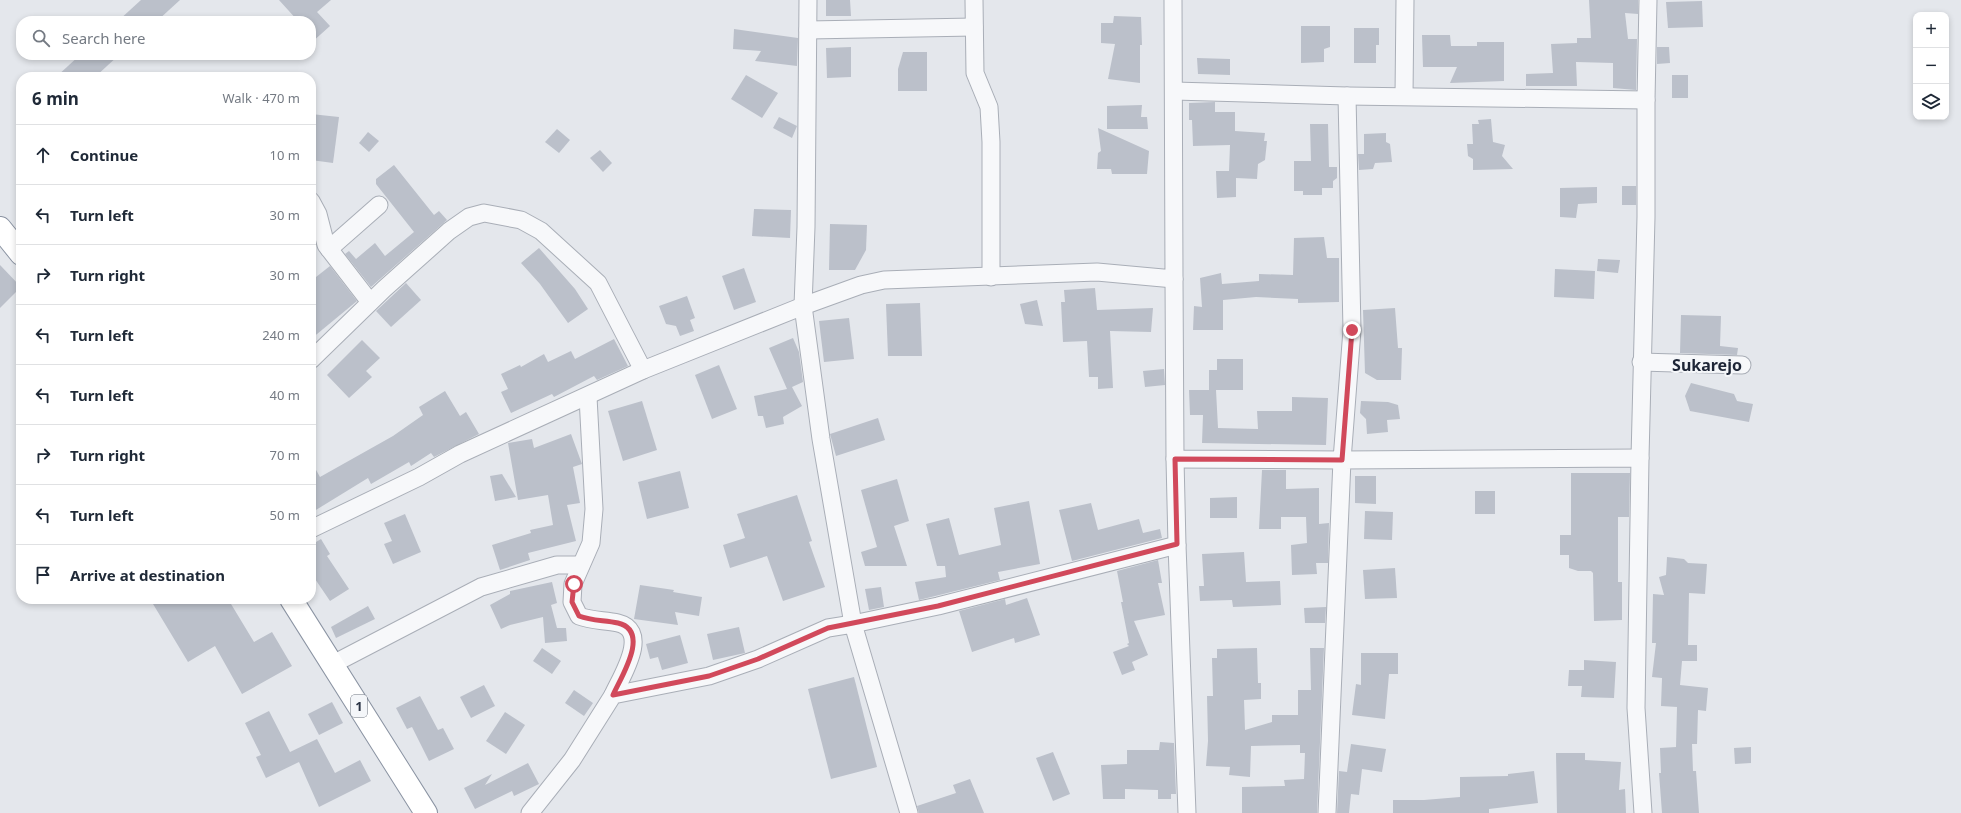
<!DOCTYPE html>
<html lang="en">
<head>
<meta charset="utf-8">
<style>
	:root { --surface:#fff; --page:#f6f6f7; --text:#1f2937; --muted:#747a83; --line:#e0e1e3 }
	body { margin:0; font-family:"Noto Sans",sans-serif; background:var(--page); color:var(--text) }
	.controls { position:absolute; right:12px; top:12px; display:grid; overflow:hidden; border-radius:8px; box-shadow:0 2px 6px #0003 }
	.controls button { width:36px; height:36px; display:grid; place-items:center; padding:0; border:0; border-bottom:1px solid var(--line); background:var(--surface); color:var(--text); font:20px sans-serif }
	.stop { position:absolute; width:12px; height:12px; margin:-9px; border:3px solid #d1495b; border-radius:50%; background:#fff }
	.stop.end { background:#d1495b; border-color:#fff; box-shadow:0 1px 4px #0008 }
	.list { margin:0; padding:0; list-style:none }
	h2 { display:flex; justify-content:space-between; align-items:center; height:52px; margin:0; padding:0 16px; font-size:17px }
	h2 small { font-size:13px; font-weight:400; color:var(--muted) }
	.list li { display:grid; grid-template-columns:26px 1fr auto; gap:12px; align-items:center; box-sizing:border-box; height:60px; padding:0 16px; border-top:1px solid var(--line) }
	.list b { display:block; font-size:15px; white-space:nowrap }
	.list em { font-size:13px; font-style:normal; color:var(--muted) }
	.icon { flex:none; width:22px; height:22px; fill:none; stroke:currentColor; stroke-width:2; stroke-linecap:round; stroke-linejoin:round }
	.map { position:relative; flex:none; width:1961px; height:813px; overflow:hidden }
	.search { position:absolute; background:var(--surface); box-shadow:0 2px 6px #0003; left:16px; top:16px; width:300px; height:44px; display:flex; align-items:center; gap:10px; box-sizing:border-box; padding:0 14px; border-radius:16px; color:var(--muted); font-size:15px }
	.panel { position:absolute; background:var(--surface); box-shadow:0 2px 6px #0003; left:16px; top:72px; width:300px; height:532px; border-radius:16px }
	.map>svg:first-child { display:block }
	.building { fill:#bbc0ca }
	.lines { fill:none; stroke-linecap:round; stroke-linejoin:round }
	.street-casing { stroke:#a9aeb7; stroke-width:19 }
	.highway-casing { stroke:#8b94a3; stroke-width:24 }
	.street { stroke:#f7f8fa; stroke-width:17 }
	.highway { stroke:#fff; stroke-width:22 }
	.route { stroke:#d1495b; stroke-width:5 }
	.labels { text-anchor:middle; stroke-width:4; stroke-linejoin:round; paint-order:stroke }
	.shield { fill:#f4f6f9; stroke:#676e7b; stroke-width:1 }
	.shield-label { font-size:13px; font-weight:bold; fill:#2b3445 }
	.quarter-label { font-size:16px; font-weight:bold; fill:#1d2536; stroke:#f4f6f9 }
</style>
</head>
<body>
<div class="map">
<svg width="1961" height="813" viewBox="0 0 1961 813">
	<rect width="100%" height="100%" fill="#e4e7ec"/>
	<g class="building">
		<polygon points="141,0 180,0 157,21 118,21"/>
		<polygon points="279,0 331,0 317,12 330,26 311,43 311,21 298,21"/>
		<polygon points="826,0 850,0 851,16 826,16"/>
		<polygon points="1589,0 1638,0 1638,14 1625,13 1628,39 1637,39 1636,90 1613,88 1613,63 1576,62 1577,86 1526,86 1526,74 1553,73 1551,44 1577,43 1577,38 1591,38"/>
		<polygon points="1702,1 1703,27 1668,28 1666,2"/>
		<polygon points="1114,16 1141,17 1142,45 1140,45 1140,83 1108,79 1115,44 1101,43 1101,23 1113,23"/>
		<polygon points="1301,26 1330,26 1330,47 1324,49 1324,62 1301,63"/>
		<polygon points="1354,28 1379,28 1379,45 1376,45 1376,63 1354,63"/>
		<polygon points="734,29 798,38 797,66 755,61 761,51 733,49"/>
		<polygon points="1422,35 1450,35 1451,46 1477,46 1477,42 1504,42 1504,81 1450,83 1457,67 1423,67"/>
		<polygon points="851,47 851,77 827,78 826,48"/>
		<polygon points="1657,47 1669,47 1670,63 1657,64"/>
		<polygon points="903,52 927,52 927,91 898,91 898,69"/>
		<polygon points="80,55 119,55 95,77 56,77"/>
		<polygon points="1197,58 1230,59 1230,75 1198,74"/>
		<polygon points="746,75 778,93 762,118 731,99"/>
		<rect x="1672" y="75" width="16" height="23"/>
		<polygon points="1215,102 1215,112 1235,112 1235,131 1265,133 1264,141 1267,141 1265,160 1258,164 1257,179 1236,178 1236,197 1217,198 1216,171 1229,171 1230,145 1193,146 1192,120 1189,120 1189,103"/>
		<polygon points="1142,105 1141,117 1147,117 1148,129 1107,129 1107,106"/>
		<polygon points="311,114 339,117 333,163 311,160"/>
		<polygon points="779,117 797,126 792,138 773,128"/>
		<polygon points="1491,119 1493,142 1505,145 1502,156 1513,169 1473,170 1473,159 1468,156 1467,144 1473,144 1472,124 1479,124 1478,120"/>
		<polygon points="1310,124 1328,124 1329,167 1337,167 1337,178 1333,181 1333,188 1322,188 1322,195 1303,195 1303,191 1294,191 1294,161 1311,161"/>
		<polygon points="1098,128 1149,151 1147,174 1112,174 1111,169 1097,169 1098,153 1101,151"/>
		<polygon points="557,129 570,140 559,153 545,142"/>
		<polygon points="368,132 379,141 369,152 359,143"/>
		<polygon points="1386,133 1386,142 1390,144 1392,162 1375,163 1373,169 1359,170 1358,154 1364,154 1364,134"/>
		<polygon points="600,150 612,163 603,172 590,158"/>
		<polygon points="394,165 434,215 439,211 447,220 371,287 345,254 349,251 356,259 375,243 385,256 414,232 376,184 376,179"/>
		<rect x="1622" y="186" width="14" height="19"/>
		<polygon points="1597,187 1597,203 1578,204 1576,218 1560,217 1560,188"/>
		<polygon points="754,209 791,210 790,238 752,236"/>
		<polygon points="830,224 867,225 866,250 855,270 829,270"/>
		<polygon points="1324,237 1327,258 1339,258 1339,302 1298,303 1298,299 1256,297 1223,300 1223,330 1193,330 1194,306 1202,307 1200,278 1221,273 1222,284 1259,281 1259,274 1293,275 1294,238"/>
		<polygon points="539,248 575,289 588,309 568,323 540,284 521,263"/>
		<polygon points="1598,259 1620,260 1618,273 1597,271"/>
		<polygon points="0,265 21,287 0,308"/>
		<polygon points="330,266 357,301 311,339 311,281"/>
		<polygon points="744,268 756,302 734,310 722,276"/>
		<polygon points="1555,269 1595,271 1594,299 1554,297"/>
		<polygon points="406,283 421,300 391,327 376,311"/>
		<polygon points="1095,288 1097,310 1153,308 1151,332 1110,331 1113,388 1098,389 1098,377 1089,377 1087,341 1063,342 1061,302 1065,302 1064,290"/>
		<polygon points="687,296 695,318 690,320 694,331 680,336 676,326 666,324 659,306"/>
		<polygon points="1037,300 1043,326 1025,324 1020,304"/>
		<polygon points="920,303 922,356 888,356 886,304"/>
		<polygon points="1395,308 1398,348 1402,348 1401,380 1377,380 1365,373 1363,310"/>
		<polygon points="1681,315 1721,316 1720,346 1738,348 1737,355 1680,353"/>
		<polygon points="849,318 854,359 824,362 819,321"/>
		<polygon points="793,338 799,352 803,382 792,387 802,406 783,417 784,424 766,428 763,416 758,416 754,396 787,389 769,348"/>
		<polygon points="614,339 628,366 597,380 594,376 554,397 552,394 511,413 501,392 508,389 501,374 520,365 521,367 544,354 548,362 571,351 575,359"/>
		<polygon points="362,340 380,358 366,371 372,377 349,398 327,375"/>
		<polygon points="1217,359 1243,359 1243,390 1216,390 1218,428 1258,429 1257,411 1292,411 1292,397 1328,398 1326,445 1202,443 1203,415 1190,415 1189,390 1209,390 1209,370 1217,370"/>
		<polygon points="719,365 737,409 712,419 695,375"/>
		<polygon points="1164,369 1165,385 1145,387 1143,371"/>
		<polygon points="1691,383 1734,394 1737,401 1753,404 1749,422 1690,411 1685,396"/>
		<polygon points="445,391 460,416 466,412 479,434 434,457 431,453 411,466 409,462 371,484 368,478 311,513 311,461 320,477 393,436 423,415 419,407"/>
		<polygon points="642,401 657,450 623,461 608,411"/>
		<polygon points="1361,401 1388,402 1398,405 1400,419 1387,420 1388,432 1367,434 1366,419 1360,413"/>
		<polygon points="878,418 885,440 836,456 830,434"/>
		<polygon points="571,434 582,464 573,467 580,503 567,505 576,541 528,553 530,560 500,570 492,545 531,533 530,530 553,525 548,495 518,500 508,443 532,439 534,448"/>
		<polygon points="1262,470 1286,470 1286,489 1319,488 1319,524 1329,523 1328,563 1316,563 1317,574 1292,575 1291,545 1307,543 1306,517 1281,517 1281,529 1259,529"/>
		<polygon points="680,471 689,508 647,519 638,482"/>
		<polygon points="1571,473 1630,473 1629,517 1618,517 1618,582 1622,582 1622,620 1594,621 1593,573 1591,571 1578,571 1569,568 1569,555 1560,555 1560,535 1571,535"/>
		<polygon points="502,474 516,497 495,501 490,476"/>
		<polygon points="1355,476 1376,476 1376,504 1355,503"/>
		<polygon points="897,479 909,521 894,526 907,566 865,566 861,552 877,547 861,490"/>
		<rect x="1475" y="491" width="20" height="23"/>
		<polygon points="797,495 812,541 809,542 825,587 783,601 767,556 730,568 723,545 745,538 737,514"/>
		<polygon points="1237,497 1237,518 1210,518 1210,498"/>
		<polygon points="1029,501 1040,564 998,572 1000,580 919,600 915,582 946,577 945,566 937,566 926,524 949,518 959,555 1001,545 994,508"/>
		<polygon points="1091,503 1098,530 1139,519 1143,533 1160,529 1162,538 1072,561 1059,510"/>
		<polygon points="1365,511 1393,512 1392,540 1364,539"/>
		<polygon points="405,514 421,552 393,564 384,544 392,541 384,523"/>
		<polygon points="321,539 330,554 327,556 349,589 330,601 311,573 311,545"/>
		<polygon points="1244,552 1246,582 1280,581 1281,605 1233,607 1232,600 1200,601 1199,586 1204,586 1202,554"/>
		<polygon points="1667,557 1684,559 1688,563 1707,564 1705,594 1689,593 1688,645 1697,645 1697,661 1682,661 1680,685 1708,688 1706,711 1698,710 1697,744 1692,744 1693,771 1696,771 1699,813 1662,813 1659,773 1661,773 1660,748 1676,747 1677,707 1661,706 1662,678 1652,677 1656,643 1652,643 1653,594 1664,595 1659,577 1666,575"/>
		<polygon points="1158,560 1162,583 1158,583 1165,615 1134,621 1148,655 1132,662 1135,670 1122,675 1113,652 1129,646 1127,644 1129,643 1121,602 1123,602 1117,571"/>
		<polygon points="1395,568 1397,598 1365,599 1363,570"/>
		<polygon points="552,582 557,603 551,605 557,628 566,628 567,641 545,643 543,617 510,625 501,629 490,605 510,594 510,591"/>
		<polygon points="640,585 674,590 673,592 702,597 699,616 675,612 678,625 634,619"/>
		<polygon points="881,587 884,607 869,610 865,589"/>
		<polygon points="1027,598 1040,635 1015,643 1014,638 972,652 959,611 1005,599 1006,605"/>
		<polygon points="150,599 228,599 254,642 272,632 292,666 242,694 215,646 188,662"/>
		<polygon points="368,606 375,619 336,638 331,627"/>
		<polygon points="1326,607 1325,623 1305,623 1304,608"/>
		<polygon points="739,627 745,653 713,660 707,634"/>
		<polygon points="680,635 688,663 662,670 658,657 650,659 646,644"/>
		<polygon points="542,648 561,661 552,674 533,661"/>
		<polygon points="1257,648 1258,683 1261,683 1261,699 1244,700 1245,730 1272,722 1272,715 1298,715 1298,690 1311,690 1310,648 1324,648 1317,813 1242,813 1242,787 1285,786 1284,780 1304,779 1305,753 1300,753 1300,745 1251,746 1250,777 1229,775 1230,767 1206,766 1208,741 1207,696 1213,696 1212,658 1217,658 1217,649"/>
		<polygon points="1361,653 1398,653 1398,674 1389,674 1385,719 1352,715 1356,684 1361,685"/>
		<polygon points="1584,660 1616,662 1614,698 1581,697 1582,686 1568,686 1569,670 1584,670"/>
		<polygon points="854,677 877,767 831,779 808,689"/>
		<polygon points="484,685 495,706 471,718 460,697"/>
		<polygon points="574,690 593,703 584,716 565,703"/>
		<polygon points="420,696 438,730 443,728 454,749 429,761 412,727 407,729 396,708"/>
		<polygon points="332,702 343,723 319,735 308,714"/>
		<polygon points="269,711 290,752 317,739 335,773 360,760 371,781 319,807 299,762 266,778 256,757 261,755 245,723"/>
		<polygon points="505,712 525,725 506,754 486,741"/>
		<polygon points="1160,742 1174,743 1176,794 1171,794 1171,799 1158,799 1158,790 1125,789 1125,799 1103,799 1101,765 1127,764 1127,750 1159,750"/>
		<polygon points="1351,744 1386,749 1382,772 1362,769 1359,795 1351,794 1349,813 1337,813 1339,771 1347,772"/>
		<polygon points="1751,747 1751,763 1735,764 1734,748"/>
		<polygon points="1053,752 1070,794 1053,801 1036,758"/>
		<polygon points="1556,753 1585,753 1585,760 1621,762 1619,790 1625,789 1626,813 1557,813"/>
		<polygon points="528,763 539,784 514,796 512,791 475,809 464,788 492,774 485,785"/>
		<polygon points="1534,771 1538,803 1489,809 1489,813 1393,813 1393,800 1424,800 1460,797 1460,777 1508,776 1508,774"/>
		<polygon points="970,779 984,813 919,813 917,806 956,793 953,785"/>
	</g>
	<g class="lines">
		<defs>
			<g id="street">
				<polyline points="808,0 806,227 803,306 821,439 853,624 938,606 1177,545 1175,459"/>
				<polyline points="974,0 975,73 989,107 991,142 991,277"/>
				<polyline points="808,30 974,27"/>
				<polyline points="1174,91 1347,96 1646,100 1648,0"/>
				<polyline points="1404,96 1405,0"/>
				<polyline points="311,201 318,214 326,245 370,302"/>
				<polyline points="329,249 379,205"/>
				<polyline points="1174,279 1175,459 1342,460 1352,330 1347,96"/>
				<polyline points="311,360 384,289 449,231 469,217 484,213 521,220 541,231 598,283 643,370"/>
				<polyline points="1641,362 1742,365"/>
				<path d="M588,397l6,112 -3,34 -18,41 -1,18 7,14c13,5 26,4 39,7 33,8 3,54 -5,72"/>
				<polyline points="1640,458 1646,217 1646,100"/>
				<polyline points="311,529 419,477 460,454 643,370 803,306 861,285 884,280 1097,272 1174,279 1173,0"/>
				<polyline points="1177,545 1187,813"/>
				<polyline points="333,664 481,587 557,565 581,565"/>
				<polyline points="530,813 572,760 613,695 709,676 758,659 828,628 853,624 909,813"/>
				<polyline points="1327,813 1342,460 1640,458 1636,708 1643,813"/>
			</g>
			<g id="highway">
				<polyline points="0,228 21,254"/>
				<polyline points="291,599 426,813"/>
			</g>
		</defs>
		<use href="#street" class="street-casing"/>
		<use href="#highway" class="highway-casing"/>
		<use href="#street" class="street"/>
		<use href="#highway" class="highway"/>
	</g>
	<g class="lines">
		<path class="route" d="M574,584l-2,18 7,14c13,5 26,4 39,7 33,8 3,54 -5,72l96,-19 49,-17 70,-31 110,-22 239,-62 -2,-85 167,1 10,-130"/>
	</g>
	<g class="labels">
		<rect class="shield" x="351" y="695" width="16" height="22" rx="3"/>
		<g class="shield-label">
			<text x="359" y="711">1</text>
		</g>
		<g class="quarter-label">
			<text x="1707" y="371">Sukarejo</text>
		</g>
	</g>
</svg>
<div class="controls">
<button>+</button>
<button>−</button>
<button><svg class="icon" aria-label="layers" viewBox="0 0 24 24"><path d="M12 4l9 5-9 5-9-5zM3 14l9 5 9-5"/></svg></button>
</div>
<div class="stop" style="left:574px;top:584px"></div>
<div class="stop end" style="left:1352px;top:330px"></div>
<div class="search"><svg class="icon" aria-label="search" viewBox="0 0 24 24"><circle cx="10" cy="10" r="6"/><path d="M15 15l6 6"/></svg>Search here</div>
<section class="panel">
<h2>6 min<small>Walk · 470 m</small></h2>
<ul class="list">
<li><svg class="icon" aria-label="ahead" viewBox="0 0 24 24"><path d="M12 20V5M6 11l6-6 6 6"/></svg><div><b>Continue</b></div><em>10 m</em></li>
<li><svg class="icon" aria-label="left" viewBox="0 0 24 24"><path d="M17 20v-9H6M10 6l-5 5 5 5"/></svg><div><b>Turn left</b></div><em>30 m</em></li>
<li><svg class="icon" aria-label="right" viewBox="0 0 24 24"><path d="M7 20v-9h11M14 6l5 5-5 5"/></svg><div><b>Turn right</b></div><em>30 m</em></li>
<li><svg class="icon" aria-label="left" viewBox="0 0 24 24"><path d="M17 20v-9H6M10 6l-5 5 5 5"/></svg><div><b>Turn left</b></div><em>240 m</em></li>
<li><svg class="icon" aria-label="left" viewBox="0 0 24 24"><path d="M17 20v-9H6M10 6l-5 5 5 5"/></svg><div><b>Turn left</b></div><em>40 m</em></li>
<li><svg class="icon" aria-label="right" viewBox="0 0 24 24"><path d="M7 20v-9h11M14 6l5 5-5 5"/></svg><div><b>Turn right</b></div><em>70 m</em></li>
<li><svg class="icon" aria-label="left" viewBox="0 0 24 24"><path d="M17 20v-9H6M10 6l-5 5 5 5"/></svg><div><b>Turn left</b></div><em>50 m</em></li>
<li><svg class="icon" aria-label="arrive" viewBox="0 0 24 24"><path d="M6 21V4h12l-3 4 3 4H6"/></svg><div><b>Arrive at destination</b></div></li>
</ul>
</section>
</div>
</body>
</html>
